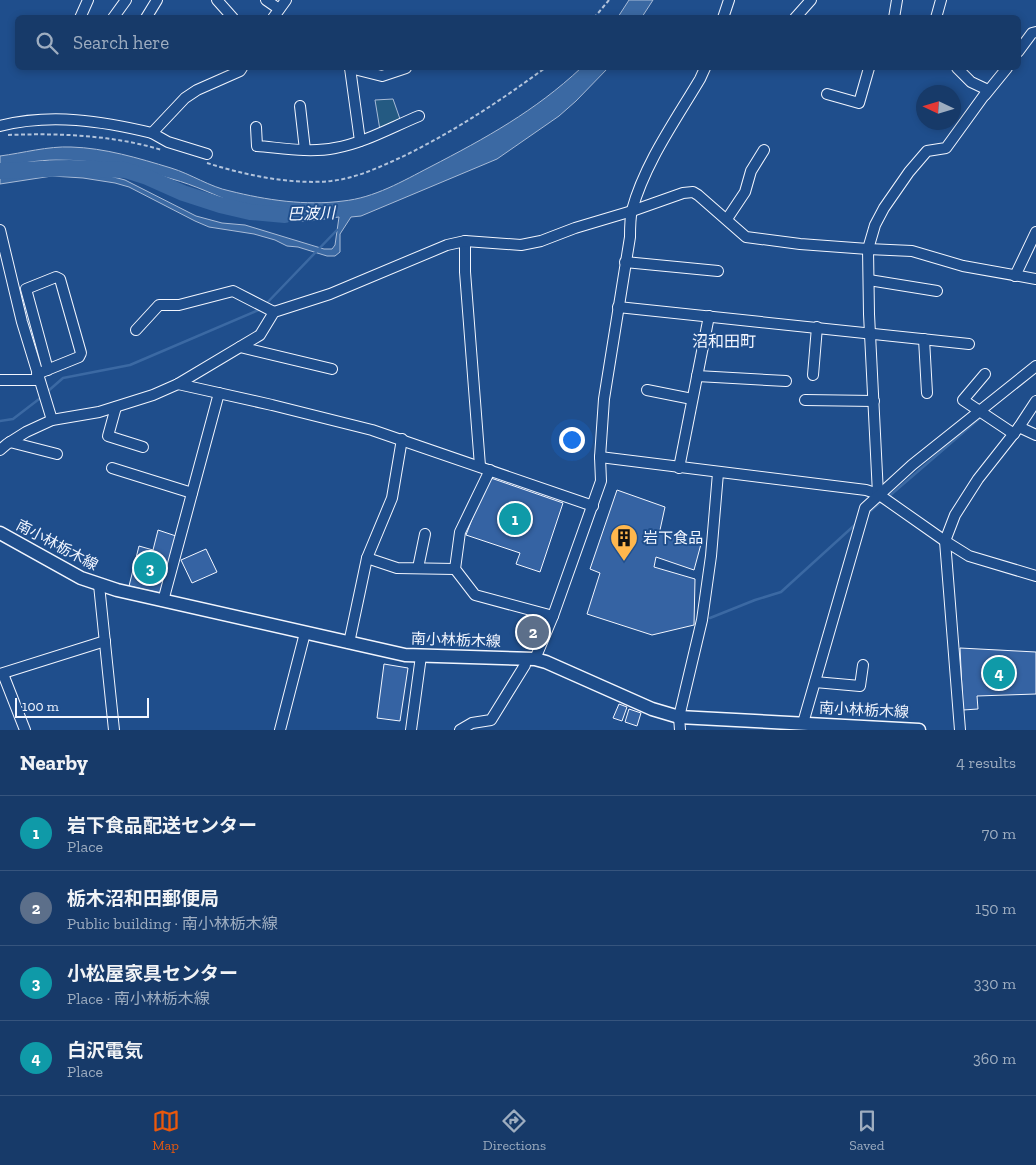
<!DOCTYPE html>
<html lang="en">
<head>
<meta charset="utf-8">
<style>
	:root { --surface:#173a69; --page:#20416f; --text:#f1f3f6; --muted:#9eadc0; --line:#36547d; --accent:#ea580c }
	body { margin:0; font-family:"Zilla Slab","Noto Sans JP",serif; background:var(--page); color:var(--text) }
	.compass { position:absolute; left:916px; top:85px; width:45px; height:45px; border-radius:50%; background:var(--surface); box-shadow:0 2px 8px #0003; rotate:274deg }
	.scale { position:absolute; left:15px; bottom:12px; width:134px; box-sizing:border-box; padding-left:5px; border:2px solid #f2f6ff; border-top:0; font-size:14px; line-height:18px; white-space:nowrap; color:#f2f6ff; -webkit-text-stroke:4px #1f4e8c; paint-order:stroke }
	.you { position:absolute; left:571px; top:439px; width:18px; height:18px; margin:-12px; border:4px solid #fff; border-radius:50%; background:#1a73e8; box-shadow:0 0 0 8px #1a73e833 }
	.badge { display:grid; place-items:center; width:32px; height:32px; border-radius:50%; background:var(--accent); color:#fff; font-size:16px; font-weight:700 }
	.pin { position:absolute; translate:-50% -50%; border:2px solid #fff; box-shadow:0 1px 5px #0006 }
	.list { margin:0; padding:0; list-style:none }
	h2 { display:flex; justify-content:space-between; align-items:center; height:65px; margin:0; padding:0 20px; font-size:21px }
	h2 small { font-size:16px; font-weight:400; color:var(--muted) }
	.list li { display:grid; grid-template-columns:32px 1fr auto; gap:15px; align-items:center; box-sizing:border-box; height:75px; padding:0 20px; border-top:1px solid var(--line) }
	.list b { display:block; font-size:19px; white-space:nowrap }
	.list p { margin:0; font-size:16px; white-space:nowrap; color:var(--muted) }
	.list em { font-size:16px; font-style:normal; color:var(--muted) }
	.icon { flex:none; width:28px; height:28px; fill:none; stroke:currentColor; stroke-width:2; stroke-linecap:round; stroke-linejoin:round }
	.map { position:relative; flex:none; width:1036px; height:730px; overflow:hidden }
	.search { position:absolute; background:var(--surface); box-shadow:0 2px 8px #0003; left:15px; right:15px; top:15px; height:55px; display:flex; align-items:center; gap:12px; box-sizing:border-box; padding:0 18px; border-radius:8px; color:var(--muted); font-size:19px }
	.sheet { height:365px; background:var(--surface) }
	nav { display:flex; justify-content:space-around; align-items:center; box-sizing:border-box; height:70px; border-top:1px solid var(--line); background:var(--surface); font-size:14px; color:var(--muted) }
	nav a { display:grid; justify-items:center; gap:2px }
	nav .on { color:var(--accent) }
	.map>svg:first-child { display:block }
	.green { fill:#245a82; stroke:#a8bbd7 }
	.water { fill:#3b69a3; stroke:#a8bbd7 }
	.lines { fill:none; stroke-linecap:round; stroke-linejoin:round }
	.stream { stroke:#3b69a3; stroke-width:2.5 }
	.river { stroke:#3b69a3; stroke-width:16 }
	.building { fill:#3563a3; stroke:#f2f6ff }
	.minor-casing { stroke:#f2f6ff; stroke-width:12 }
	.major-casing { stroke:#f2f6ff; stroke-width:15 }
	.path { stroke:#b3c4dc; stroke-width:2; stroke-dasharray:4 2.5; stroke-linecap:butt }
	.minor { stroke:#1f4e8c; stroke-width:10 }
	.major { stroke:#1f4e8c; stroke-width:12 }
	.labels { text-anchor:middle; stroke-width:4; stroke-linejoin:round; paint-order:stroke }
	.poi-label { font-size:15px; fill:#f2f6ff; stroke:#1f4e8c; text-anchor:start }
	.street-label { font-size:15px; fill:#f2f6ff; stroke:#1f4e8c }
	.water-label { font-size:16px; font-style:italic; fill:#f2f6ff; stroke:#1f4e8c }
	.neighbourhood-label { font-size:16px; fill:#f2f6ff; stroke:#1f4e8c }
</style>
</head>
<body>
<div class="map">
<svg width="1036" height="730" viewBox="0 0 1036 730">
	<rect width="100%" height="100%" fill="#1f4e8c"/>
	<polygon class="green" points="393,99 400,119 380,130 375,100"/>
	<g class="water">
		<polygon points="629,0 653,0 642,17 618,17"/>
		<path d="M581,68h27l-32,33 -17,15 -62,43 -136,57 -10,1 -11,17v18l-5,4h-8l-29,-9 -11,-1 -12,-6 -21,-6 -45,-7 -14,-6 -66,-34 -14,-4 -32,-5 -31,-2 -52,8v-9l38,-6 53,2 34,9 71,36 26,7 23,2 79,24h8l3,-4 4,-28c-11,1 -23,4 -34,4 -48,0 -88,-30 -133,-42 -38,-11 -75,-19 -116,-19 -18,0 -38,4 -56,7v-11c23,-3 48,-10 71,-9 34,1 67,11 100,21 20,6 39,19 59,23 36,9 76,15 113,10 31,-3 60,-20 87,-34 56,-29 105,-56 151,-99z"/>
	</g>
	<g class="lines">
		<g class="stream">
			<polyline points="265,305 337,230"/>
			<polyline points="47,392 63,378 130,365 261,309"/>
			<polyline points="0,421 13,419 43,396"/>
			<polyline points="887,498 981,417"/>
			<polyline points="867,514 882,501"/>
			<polyline points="710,618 755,600 781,592 858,522"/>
		</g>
		<polyline class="river" points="0,171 69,168 125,170 147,177 183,193 220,205 250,212 285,215"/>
	</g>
	<g class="building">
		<polygon points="488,477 563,503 540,572 516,564 520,553 466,535"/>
		<polygon points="617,490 665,507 660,530 701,544 694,570 656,557 654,567 695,579 694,625 652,635 587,614 600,573 590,569"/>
		<polygon points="158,530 176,536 160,593 129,586 139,546 153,550"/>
		<polygon points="206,549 217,572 192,583 181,560"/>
		<polygon points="530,617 542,623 535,641 522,635"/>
		<polygon points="960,648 1036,652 1036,694 977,696 978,709 963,710"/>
		<polygon points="384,664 408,668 400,721 377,718"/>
		<polygon points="619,704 627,707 622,721 613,718"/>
		<polygon points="629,709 641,713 637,726 625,722"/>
	</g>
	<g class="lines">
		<defs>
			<g id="minor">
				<polyline points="217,0 233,18"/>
				<polyline points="266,0 279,9"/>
				<polyline points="80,18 88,0"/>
				<polyline points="113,18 126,0"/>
				<polyline points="146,18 157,0"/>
				<polyline points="273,18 286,0"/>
				<polyline points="723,18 729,0"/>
				<polyline points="795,18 811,0"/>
				<polyline points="894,18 897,0"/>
				<polyline points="936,18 941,0"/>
				<polyline points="1018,52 1032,33 1036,32"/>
				<polyline points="350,68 360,141"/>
				<polyline points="350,68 382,76 406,68"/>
				<polyline points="957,68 971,82 988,90"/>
				<polyline points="827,94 859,103 869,68"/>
				<polyline points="985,95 1007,68"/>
				<polyline points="300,106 305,150"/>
				<path d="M0,126c51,-13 102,-5 152,7l33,-35 12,-8 43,-19 2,-3"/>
				<path d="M256,127l1,19c25,2 53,7 78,2 29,-5 57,-21 84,-32"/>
				<polyline points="152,133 168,142 207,154"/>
				<polyline points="727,219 745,192 751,171 764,150"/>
				<polyline points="0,230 22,322 52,420"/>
				<polyline points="465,241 465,272 480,466"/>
				<polyline points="625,262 718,271"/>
				<polyline points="1015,276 1036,232"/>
				<polyline points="869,280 937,291"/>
				<polyline points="618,307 969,344"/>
				<polyline points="136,330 159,305 179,305 233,291 274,312"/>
				<polyline points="924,339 927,393"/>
				<polyline points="240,347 332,369"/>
				<polyline points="37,374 79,357 81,353 60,279 56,277 26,289 48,370"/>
				<polyline points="985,374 963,400 1014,434"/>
				<polyline points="813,375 817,327"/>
				<polyline points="697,376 786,381"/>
				<polyline points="0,380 39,380"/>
				<polyline points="178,384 272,405 372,430 593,506"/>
				<polyline points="647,390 692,399"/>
				<polyline points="805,400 874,401"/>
				<polyline points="116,407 108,436 143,447"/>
				<polyline points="1019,427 1036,435"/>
				<polyline points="10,442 57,454"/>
				<polyline points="0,450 7,444 26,432 52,420 99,412 153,395 178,384 260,335 274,312 330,294 447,245 465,241 521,245 541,241 575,228 632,211 683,193 693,192 698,195 746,237 800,244 868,249 912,251 963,266 1036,279"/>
				<polyline points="600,457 866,490 878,494 945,541 969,556 1036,576"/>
				<polyline points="112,468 192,493"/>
				<polyline points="679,468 709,316"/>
				<polyline points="490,470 460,532 455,569 475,595 553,616"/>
				<polyline points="878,494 869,314 868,249 875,225 884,208 909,172 927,151 946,148 988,90"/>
				<polyline points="367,558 397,568 455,569"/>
				<polyline points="418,568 425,534"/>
				<polyline points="99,585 114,730"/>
				<polyline points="163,601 219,393"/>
				<polyline points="349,643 367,558 392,498 402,439"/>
				<path d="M535,659l18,-43 48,-135 -1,-24 4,-58 26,-162c0,-9 0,-19 2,-27 13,-47 43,-89 68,-131l5,-11"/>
				<polyline points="0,674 105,641"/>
				<polyline points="3,674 25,730"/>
				<polyline points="815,682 860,686 863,665"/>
				<polyline points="803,723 865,508 912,465 1036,366"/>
				<polyline points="280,730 305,633"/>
				<polyline points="411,730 421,656"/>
				<polyline points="460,730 472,723 491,720 525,665 524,658"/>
				<polyline points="680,730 679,717 702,620 711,556 718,473"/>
				<polyline points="960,730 945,541 955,515 978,479 1019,427 1036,401"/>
			</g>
			<polyline id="major" points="0,533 81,578 117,590 405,655 535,659 546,662 652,709 679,717 919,730"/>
		</defs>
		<use href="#minor" class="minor-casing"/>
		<use href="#major" class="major-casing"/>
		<g class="path">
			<polyline points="594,18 609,0"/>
			<path d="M8,135c52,-2 104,0 154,15"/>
			<path d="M207,163c38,12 84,22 124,18 27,-3 51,-15 75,-26 50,-25 94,-54 139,-87"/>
		</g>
		<use href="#minor" class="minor"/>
		<use href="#major" class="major"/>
	</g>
	<defs>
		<symbol id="building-pin" viewBox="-11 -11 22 30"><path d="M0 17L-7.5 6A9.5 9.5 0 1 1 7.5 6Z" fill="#ffb74d" stroke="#1f4e8c"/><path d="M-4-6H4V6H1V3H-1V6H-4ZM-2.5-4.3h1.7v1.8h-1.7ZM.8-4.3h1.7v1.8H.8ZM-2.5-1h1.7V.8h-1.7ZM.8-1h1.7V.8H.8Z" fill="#111"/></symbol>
	</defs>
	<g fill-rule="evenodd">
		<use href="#building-pin" x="608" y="522" width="32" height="43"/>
	</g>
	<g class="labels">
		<g class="poi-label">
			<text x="643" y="543">岩下食品</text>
		</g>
		<g class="street-label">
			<text transform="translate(57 545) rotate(28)" y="5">南小林栃木線</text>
			<text transform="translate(456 640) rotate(2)" y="5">南小林栃木線</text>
			<text transform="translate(864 710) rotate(3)" y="5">南小林栃木線</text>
		</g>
		<g class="water-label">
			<text transform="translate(311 213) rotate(-2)" y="6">巴波川</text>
		</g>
		<g class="neighbourhood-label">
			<text x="724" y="347">沼和田町</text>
		</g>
	</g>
</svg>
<svg class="compass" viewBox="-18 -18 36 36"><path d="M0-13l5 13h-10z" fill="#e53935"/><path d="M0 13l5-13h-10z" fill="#9eadc0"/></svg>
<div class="scale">100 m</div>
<div class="you"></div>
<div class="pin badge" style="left:515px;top:519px;background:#0f9aa8">1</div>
<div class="pin badge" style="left:533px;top:632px;background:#5c6f8a">2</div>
<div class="pin badge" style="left:150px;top:568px;background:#0f9aa8">3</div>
<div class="pin badge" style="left:999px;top:673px;background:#0f9aa8">4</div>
<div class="search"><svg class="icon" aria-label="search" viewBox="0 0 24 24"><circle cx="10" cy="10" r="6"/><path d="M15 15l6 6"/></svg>Search here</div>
</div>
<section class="sheet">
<h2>Nearby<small>4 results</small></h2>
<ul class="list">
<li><span class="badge" style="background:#0f9aa8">1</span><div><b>岩下食品配送センター</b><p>Place</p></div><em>70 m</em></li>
<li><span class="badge" style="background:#5c6f8a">2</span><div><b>栃木沼和田郵便局</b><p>Public building · 南小林栃木線</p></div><em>150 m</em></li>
<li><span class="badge" style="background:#0f9aa8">3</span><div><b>小松屋家具センター</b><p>Place · 南小林栃木線</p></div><em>330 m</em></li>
<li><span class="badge" style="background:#0f9aa8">4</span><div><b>白沢電気</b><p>Place</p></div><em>360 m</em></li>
</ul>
</section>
<nav>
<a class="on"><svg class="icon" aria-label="map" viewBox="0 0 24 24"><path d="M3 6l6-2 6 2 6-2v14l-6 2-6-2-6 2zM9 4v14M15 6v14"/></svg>Map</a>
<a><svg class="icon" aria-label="directions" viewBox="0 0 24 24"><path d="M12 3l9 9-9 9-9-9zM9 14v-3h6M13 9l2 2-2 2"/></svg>Directions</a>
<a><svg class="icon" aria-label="saved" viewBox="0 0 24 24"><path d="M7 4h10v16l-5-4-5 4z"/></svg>Saved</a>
</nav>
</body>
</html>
